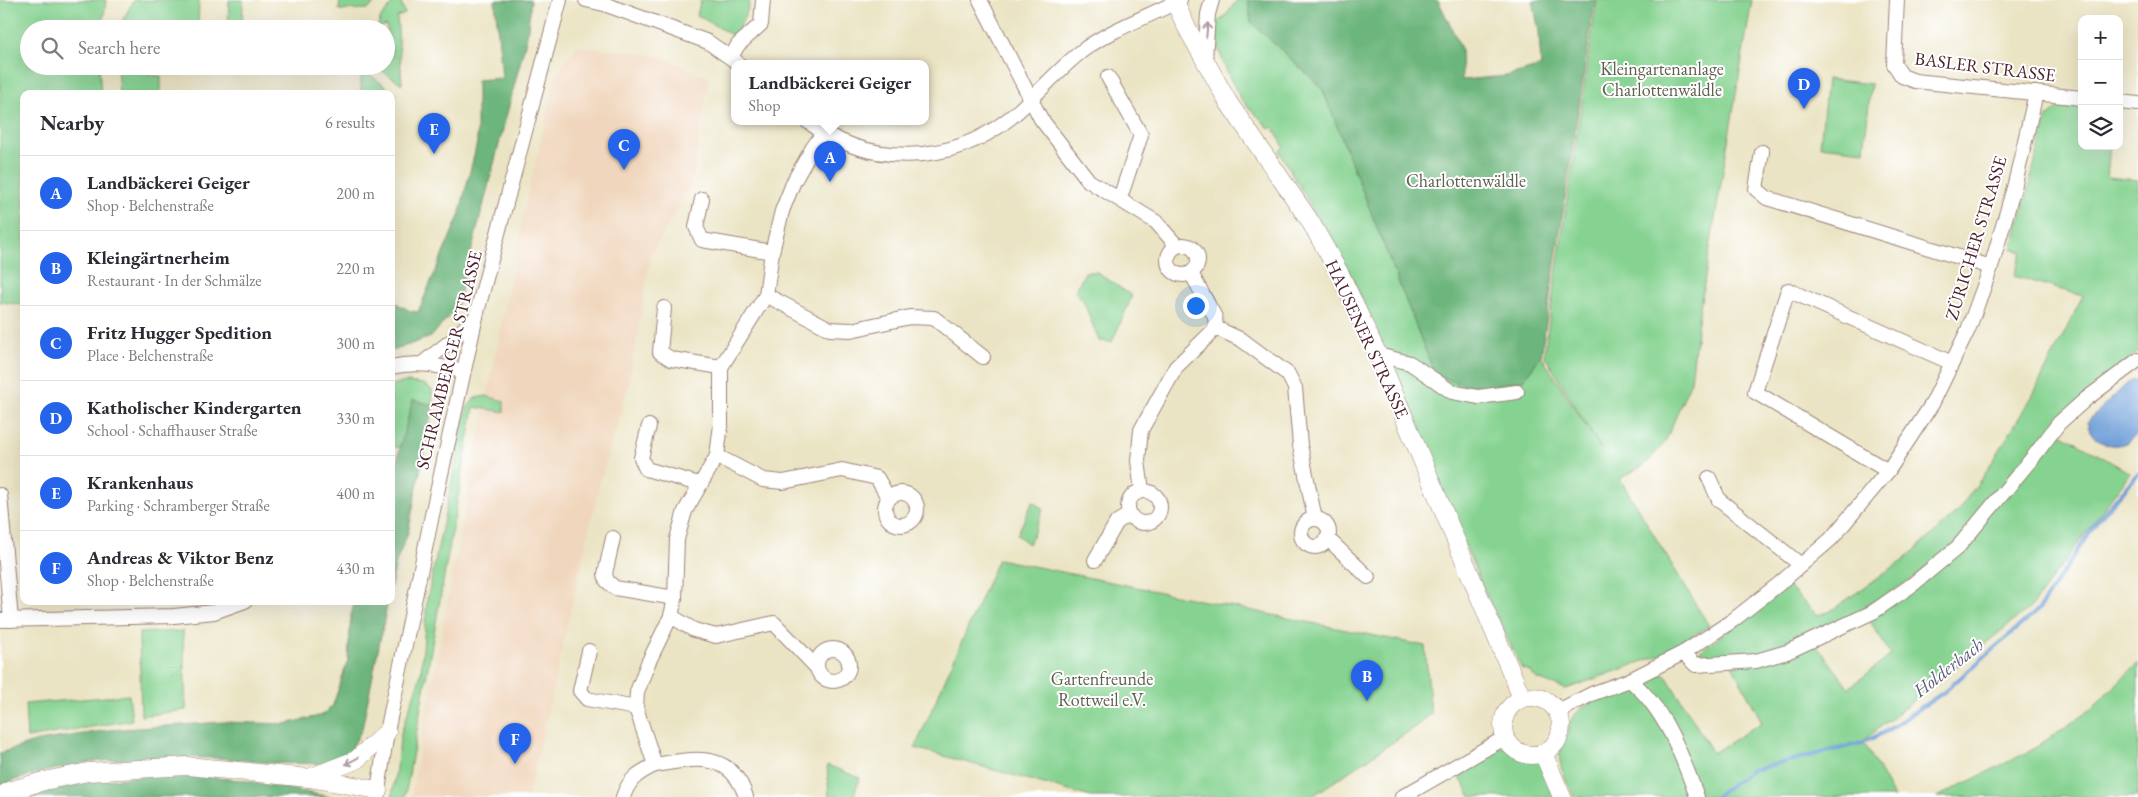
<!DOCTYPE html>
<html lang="en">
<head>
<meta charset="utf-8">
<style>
	:root { --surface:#fff; --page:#f7f7f7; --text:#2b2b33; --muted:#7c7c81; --line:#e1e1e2; --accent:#2563eb }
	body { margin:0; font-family:"EB Garamond",serif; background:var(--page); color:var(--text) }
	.controls { position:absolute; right:15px; top:15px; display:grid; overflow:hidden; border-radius:10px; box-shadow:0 5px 20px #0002 }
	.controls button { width:45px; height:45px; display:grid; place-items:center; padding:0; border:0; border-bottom:1px solid var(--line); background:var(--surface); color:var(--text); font:25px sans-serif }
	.you { position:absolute; left:1195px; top:305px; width:18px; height:18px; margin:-12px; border:4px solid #fff; border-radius:50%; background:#1a73e8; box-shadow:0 0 0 8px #1a73e833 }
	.badge { display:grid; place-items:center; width:32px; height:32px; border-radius:50%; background:var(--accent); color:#fff; font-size:16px; font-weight:700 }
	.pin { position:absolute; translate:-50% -41px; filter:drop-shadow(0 1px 2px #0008) }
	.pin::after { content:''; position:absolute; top:26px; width:18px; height:15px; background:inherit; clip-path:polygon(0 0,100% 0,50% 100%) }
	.popup { position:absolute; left:731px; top:60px; width:198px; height:65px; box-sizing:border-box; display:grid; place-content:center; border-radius:10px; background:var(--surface); filter:drop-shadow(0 1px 4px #0005); font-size:16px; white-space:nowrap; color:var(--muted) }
	.popup b { font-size:19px; color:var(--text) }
	.popup::after { content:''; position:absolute; left:50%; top:100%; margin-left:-10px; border:10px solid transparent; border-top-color:var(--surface) }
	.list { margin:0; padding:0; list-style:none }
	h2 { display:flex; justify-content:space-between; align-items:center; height:65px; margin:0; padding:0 20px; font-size:21px }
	h2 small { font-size:16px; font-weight:400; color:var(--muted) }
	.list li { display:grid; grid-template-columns:32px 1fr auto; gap:15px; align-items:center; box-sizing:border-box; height:75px; padding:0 20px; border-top:1px solid var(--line) }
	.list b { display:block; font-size:19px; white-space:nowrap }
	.list p { margin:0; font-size:16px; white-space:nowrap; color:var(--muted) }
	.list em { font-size:16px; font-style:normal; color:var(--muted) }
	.icon { flex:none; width:28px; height:28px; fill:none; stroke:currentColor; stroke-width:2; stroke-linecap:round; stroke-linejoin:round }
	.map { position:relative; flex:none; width:2138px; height:797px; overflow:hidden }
	.search { position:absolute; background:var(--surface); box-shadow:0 5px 20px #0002; left:20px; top:20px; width:375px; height:55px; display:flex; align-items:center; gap:12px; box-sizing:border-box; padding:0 18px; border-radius:28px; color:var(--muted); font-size:19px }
	.panel { position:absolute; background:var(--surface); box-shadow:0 5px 20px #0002; left:20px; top:90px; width:375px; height:515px; border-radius:10px }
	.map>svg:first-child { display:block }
	.built { fill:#f0d6bc }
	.green { fill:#86d391; stroke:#68795e }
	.forest { fill:#6cb57b; stroke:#5b6a53 }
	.water { fill:#6e9fd8; stroke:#5c5f82 }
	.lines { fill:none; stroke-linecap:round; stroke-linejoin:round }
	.stream { stroke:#6e9fd8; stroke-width:4 }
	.minor-casing { stroke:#9a8278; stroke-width:16 }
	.major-casing { stroke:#9a8278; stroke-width:19 }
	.minor { stroke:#fff; stroke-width:14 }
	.major { stroke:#fff; stroke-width:18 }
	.oneway { stroke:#ae9aa0 }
	.labels { text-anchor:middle; stroke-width:4; stroke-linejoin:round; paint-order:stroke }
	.street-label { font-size:18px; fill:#4a1f2b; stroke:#fff }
	.park-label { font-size:18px; fill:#5f5e4f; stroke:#fff }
	.water-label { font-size:19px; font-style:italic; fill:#5a5979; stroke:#fff }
</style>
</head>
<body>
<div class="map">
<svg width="2138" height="797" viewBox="0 0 2138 797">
	<rect width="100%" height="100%" fill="#fff"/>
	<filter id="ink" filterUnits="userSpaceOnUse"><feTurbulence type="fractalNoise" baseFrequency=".02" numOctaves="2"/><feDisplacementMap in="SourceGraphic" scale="10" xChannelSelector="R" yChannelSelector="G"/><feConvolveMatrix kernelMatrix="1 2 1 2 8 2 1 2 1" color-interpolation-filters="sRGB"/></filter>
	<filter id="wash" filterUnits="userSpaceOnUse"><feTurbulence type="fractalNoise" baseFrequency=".0096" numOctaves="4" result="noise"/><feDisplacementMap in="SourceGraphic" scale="20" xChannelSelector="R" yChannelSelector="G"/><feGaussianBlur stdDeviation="1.12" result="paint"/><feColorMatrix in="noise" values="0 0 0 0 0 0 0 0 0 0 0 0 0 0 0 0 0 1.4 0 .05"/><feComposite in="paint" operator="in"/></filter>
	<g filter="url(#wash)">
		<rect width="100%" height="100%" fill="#ebe4c4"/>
		<polygon class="built" points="577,46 662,56 709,78 692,183 651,255 629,383 599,486 528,797 411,797 466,502 526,202 557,73"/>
		<g class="green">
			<polygon points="0,0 106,0 102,29 29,29 29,66 99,66 101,94 24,94 24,305 0,302"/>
			<polygon points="134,0 199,0 198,29 120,29 121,23"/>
			<polygon points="229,0 243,0 242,29 228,29"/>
			<polygon points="340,0 377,0 369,9 339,10"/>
			<polygon points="396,0 400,0 405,14 397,17 402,84 375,66 386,66 386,58 393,57 386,25 377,29 381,17"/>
			<polygon points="701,0 749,0 749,7 735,37 697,15"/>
			<path d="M1237,0h11l3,22 71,66 112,284 89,8 18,-24 60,93 -57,-94 53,-355h155l-53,313 -8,68 -26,61 -18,21 -27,16 89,147 -51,30 -92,33 -29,-10 -9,-9 -6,-1 -39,-81 -130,-309 -74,-128 5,-4 -11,-20 -4,2c-8,-12 -21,-20 -29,-32 -11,-18 -28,-54 -23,-75l7,-4z"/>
			<polygon points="117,66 149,66 149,75 161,76 161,94 119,94"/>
			<polygon points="370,75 396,94 391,138 391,94 361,94 361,76"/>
			<polygon points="1827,79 1871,84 1864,151 1820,146"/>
			<polygon points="2060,107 2082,109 2082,146 2110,146 2107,177 2138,180 2138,351 2110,376 1950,547 1911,580 1820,633 1785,649 1731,659 1699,658 1698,653 1702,650 1788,586 1817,615 1829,612 1905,559 1956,513 1987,471 2034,393 2083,296 2014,276 2022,252 2012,249 2047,117"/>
			<polygon points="1085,272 1097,272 1132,296 1112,342 1099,341 1083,300 1075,292"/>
			<polygon points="407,382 424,384 432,390 433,405 413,400 400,447 391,447 391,385"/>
			<polygon points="486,396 504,401 504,412 474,407 405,797 392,797 401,733 421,674 427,600 467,408 475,398"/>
			<path d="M2059,432l71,41 -99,134 -168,134 31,56h-320c-5,-11 -13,-25 -14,-36 -2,-10 4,-17 7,-26 2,-5 2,-11 4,-15 10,-20 73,-40 94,-46l48,79 49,-31 -30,-57 84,-21 33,44 42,-33 -23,-37 47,-30z"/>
			<polygon points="1033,501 1043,510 1029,544 1017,535"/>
			<polygon points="998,559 1425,646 1431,714 1414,728 1311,797 1091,797 915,748"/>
			<polygon points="183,631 186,710 141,716 139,633"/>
			<polygon points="2138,663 2138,797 1937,797 2032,750 2091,709"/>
			<polygon points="129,695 132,720 27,738 25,704"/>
			<polygon points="1508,745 1523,757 1545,759 1569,797 1471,797 1456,770 1491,751"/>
			<polygon points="827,765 860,778 853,797 829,797"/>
		</g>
		<g class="forest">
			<polygon points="495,0 531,0 527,36 457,307 431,337 391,351 391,300 410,311 418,312 459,216 477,143 477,80 502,78"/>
			<path d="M1248,0h190l23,48 1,32 44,-4 35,-10 -2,-34 -6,-32h62l-54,356 -18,24c-34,6 -58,12 -89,-8l-112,-284 -71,-66z"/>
			<polygon points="413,400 433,405 408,533 396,562 391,587 391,493 400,447"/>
			<polygon points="355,601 388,601 362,729 348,755 332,764 273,763 219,758 153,757 90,762 37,773 0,785 0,753 38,741 109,730 224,722 285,724 323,715 333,705 348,660 351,615"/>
			<polygon points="147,776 192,776 242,780 331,797 23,797 95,781"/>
		</g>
		<path class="water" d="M2132,379l6,2v51c-3,3 -8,9 -12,11 -18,7 -36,-3 -39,-21z"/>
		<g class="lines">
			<polyline class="stream" points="1715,797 1752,770 1862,743 1885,732 1944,692 2039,609 2097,521 2138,474"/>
		</g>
	</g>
	<g filter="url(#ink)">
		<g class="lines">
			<defs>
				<g id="minor">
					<polyline points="586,0 604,4 708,42 738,63"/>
					<polyline points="980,0 1041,119 1089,181 1156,222 1177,246"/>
					<polyline points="1897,0 1894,64 1902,76 1915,81 2082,98"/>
					<polyline points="731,57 738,45 761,24 763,0"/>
					<polyline points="1205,60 1208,14 1212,0"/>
					<polyline points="1108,77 1141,135 1120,198"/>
					<polyline points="2119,102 2138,104"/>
					<path d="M807,121c61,46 143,45 203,-3 26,-21 46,-47 72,-67 29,-22 66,-34 98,-51"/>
					<polyline points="1762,152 1756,189 1767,198 1991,267"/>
					<polyline points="702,199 696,227 702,240 772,252"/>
					<circle cx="1183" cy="260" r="15"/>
					<polyline points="1191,273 1215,317 1216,328 1242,340 1288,374 1295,388 1300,445 1315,519"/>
					<polyline points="766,295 830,329 851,330 910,317 934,318 983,357"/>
					<polyline points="664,308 660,352 671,359 721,367"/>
					<polyline points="1378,355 1410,363 1452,392 1478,397 1517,392"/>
					<polyline points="423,363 451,341 476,317"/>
					<path d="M391,367c26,-6 47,-1 73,4"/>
					<polyline points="649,426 641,458 646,469 699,484"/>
					<polyline points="717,456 763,480 783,482 842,470 877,478 889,499"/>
					<polyline points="1888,471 1755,392 1788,290 1952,363"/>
					<polyline points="1709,478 1719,500 1801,565"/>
					<polyline points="1142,491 1138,461 1141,430 1176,367 1216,328"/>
					<circle cx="1144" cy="507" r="16"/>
					<circle cx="901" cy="509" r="16"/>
					<polyline points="0,495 11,620"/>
					<circle cx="1315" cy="533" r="14"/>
					<polyline points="613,538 605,574 607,581 615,588 675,598"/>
					<polyline points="1327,538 1368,577"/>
					<polyline points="1095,560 1117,522 1130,514"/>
					<polyline points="671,616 694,630 716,636 774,623 817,668"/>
					<polyline points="0,620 174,616 214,612 245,601"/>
					<circle cx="833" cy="665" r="16"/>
					<polyline points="589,651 580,691 587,699 636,708"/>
					<polyline points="1683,653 1696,665 1756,661 1787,652 1873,612 1912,585 1958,547 2034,456 2059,423 2086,399 2138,360"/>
					<path d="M1630,680c35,29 52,75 67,117"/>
					<polyline points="1558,711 1594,693 1630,680 1683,653 1732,621 1779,584 1831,539 1888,471 1932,404 1968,330 1991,267 2015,184 2036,93"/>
					<path d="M655,765c37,-6 76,-16 91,32"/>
					<polyline points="377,797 387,732 432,515 476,316 560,0"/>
					<path d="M623,797c6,-18 15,-24 32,-32l-19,-57 1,-16 11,-29 23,-47 4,-18 2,-59 8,-28 32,-55 4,-32v-57l45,-72 6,-43 10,-41 12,-30 18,-32 11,-16"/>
					<polyline points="1402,797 1506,737"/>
				</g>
				<g id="major">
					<polyline points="1174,0 1186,26 1228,102 1310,221 1341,276 1378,355 1522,698"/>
					<circle cx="1532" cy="726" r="29"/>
					<polyline points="1543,753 1562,797"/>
					<polyline points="309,778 356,760 387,732"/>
					<polyline points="0,797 9,791 44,781 88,772 187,766 309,778 378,790"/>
				</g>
			</defs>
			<use href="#minor" class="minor-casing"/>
			<use href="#major" class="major-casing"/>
			<use href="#minor" class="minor"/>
			<use href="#major" class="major"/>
		</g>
		<defs><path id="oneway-shaft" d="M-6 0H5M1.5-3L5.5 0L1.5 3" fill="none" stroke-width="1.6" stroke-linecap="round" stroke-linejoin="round" transform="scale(1.25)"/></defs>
		<g class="oneway">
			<use href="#oneway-shaft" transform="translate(1207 30) rotate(-84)"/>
			<use href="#oneway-shaft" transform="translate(352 761) rotate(152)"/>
		</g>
	</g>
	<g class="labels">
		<g class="street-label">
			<text transform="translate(1985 67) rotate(7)" y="6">BASLER STRASSE</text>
			<text transform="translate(1976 238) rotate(-73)" y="6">ZÜRICHER STRASSE</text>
			<text transform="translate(1367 339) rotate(65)" y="6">HAUSENER STRASSE</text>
			<text transform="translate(449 360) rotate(-76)" y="6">SCHRAMBERGER STRASSE</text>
		</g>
		<g class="park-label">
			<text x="1662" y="75">Kleingartenanlage<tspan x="1662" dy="21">Charlottenwäldle</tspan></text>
			<text x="1466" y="187">Charlottenwäldle</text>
			<text x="1102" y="685">Gartenfreunde<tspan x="1102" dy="21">Rottweil e.V.</tspan></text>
		</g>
		<g class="water-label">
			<text transform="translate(1948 667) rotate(-38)" y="7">Holderbach</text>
		</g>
	</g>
</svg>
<div class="controls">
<button>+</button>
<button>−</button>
<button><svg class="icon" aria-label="layers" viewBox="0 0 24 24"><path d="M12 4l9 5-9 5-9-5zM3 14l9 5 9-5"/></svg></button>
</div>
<div class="you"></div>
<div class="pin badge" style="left:830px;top:182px">A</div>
<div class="popup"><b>Landbäckerei Geiger</b>Shop</div>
<div class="pin badge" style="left:1367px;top:701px">B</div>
<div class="pin badge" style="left:624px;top:170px">C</div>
<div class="pin badge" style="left:1804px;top:109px">D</div>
<div class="pin badge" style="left:434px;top:154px">E</div>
<div class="pin badge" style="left:515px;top:764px">F</div>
<div class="search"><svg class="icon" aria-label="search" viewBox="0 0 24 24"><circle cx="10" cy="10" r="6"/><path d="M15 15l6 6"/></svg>Search here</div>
<section class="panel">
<h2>Nearby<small>6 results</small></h2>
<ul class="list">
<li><span class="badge">A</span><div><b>Landbäckerei Geiger</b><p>Shop · Belchenstraße</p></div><em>200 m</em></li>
<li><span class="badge">B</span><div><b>Kleingärtnerheim</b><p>Restaurant · In der Schmälze</p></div><em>220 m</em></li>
<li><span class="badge">C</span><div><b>Fritz Hugger Spedition</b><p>Place · Belchenstraße</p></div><em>300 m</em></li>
<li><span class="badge">D</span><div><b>Katholischer Kindergarten</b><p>School · Schaffhauser Straße</p></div><em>330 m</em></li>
<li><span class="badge">E</span><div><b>Krankenhaus</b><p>Parking · Schramberger Straße</p></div><em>400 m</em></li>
<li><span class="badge">F</span><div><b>Andreas &amp; Viktor Benz</b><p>Shop · Belchenstraße</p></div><em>430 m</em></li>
</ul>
</section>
</div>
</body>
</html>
